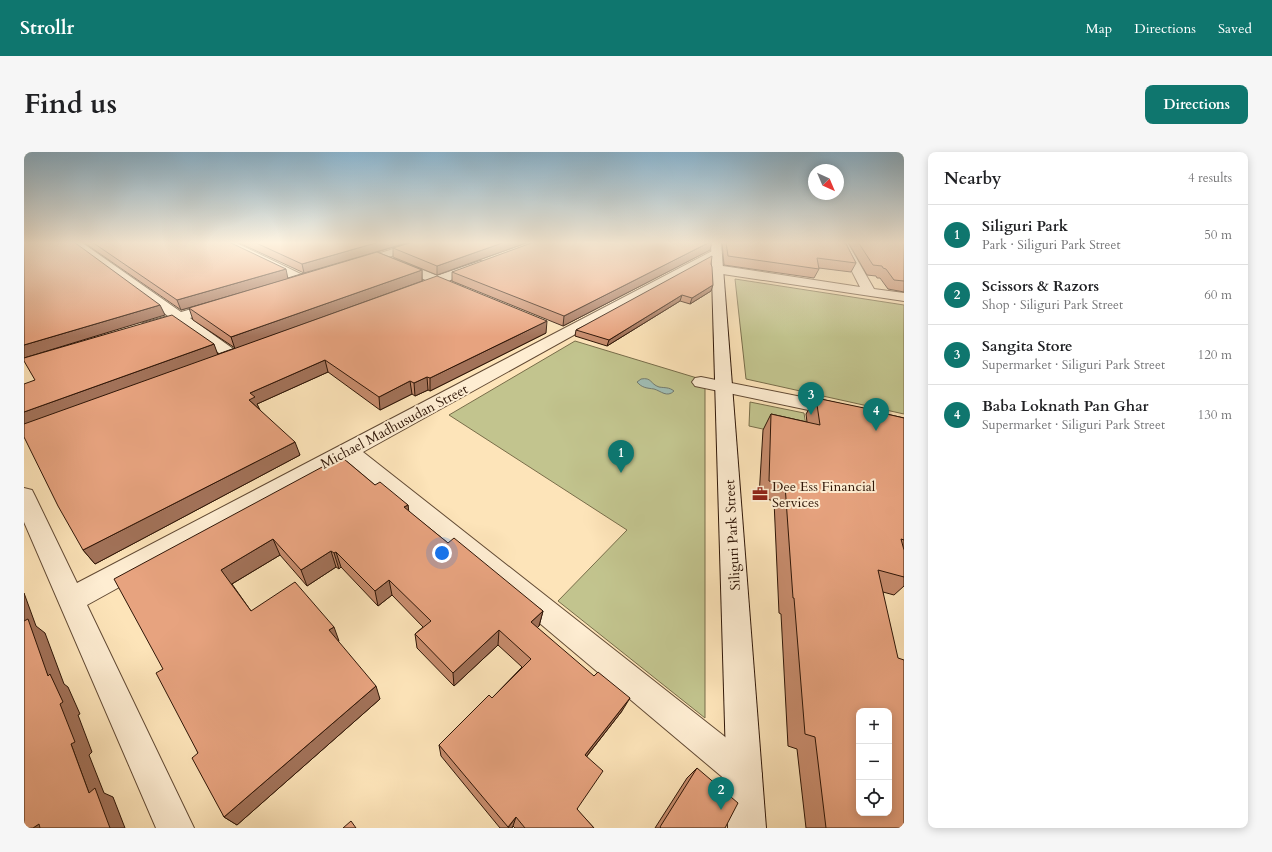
<!DOCTYPE html>
<html lang="en">
<head>
<meta charset="utf-8">
<style>
	:root { --surface:#fff; --page:#f6f6f6; --text:#202124; --muted:#757577; --line:#e0e0e0; --accent:#0f766e }
	body { margin:0; font-family:Cardo,serif; background:var(--page); color:var(--text) }
	.controls { position:absolute; right:12px; bottom:12px; display:grid; overflow:hidden; border-radius:8px; box-shadow:0 2px 10px #0003 }
	.controls button { width:36px; height:36px; display:grid; place-items:center; padding:0; border:0; border-bottom:1px solid var(--line); background:var(--surface); color:var(--text); font:20px sans-serif }
	.compass { position:absolute; left:784px; top:12px; width:36px; height:36px; border-radius:50%; background:var(--surface); box-shadow:0 2px 10px #0003; rotate:136deg }
	.you { position:absolute; left:418px; top:401px; width:14px; height:14px; margin:-10px; border:3px solid #fff; border-radius:50%; background:#1a73e8; box-shadow:0 0 0 6px #1a73e833 }
	.badge { display:grid; place-items:center; width:26px; height:26px; border-radius:50%; background:var(--accent); color:#fff; font-size:13px; font-weight:700 }
	.pin { position:absolute; translate:-50% -33px; filter:drop-shadow(0 1px 2px #0008) }
	.pin::after { content:''; position:absolute; top:21px; width:14px; height:12px; background:inherit; clip-path:polygon(0 0,100% 0,50% 100%) }
	.list { margin:0; padding:0; list-style:none }
	h2 { display:flex; justify-content:space-between; align-items:center; height:52px; margin:0; padding:0 16px; font-size:17px }
	h2 small { font-size:13px; font-weight:400; color:var(--muted) }
	.list li { display:grid; grid-template-columns:26px 1fr auto; gap:12px; align-items:center; box-sizing:border-box; height:60px; padding:0 16px; border-top:1px solid var(--line) }
	.list b { display:block; font-size:15px; white-space:nowrap }
	.list p { margin:0; font-size:13px; white-space:nowrap; color:var(--muted) }
	.list em { font-size:13px; font-style:normal; color:var(--muted) }
	.icon { flex:none; width:22px; height:22px; fill:none; stroke:currentColor; stroke-width:2; stroke-linecap:round; stroke-linejoin:round }
	.map { position:relative; flex:none; width:880px; height:676px; overflow:hidden; border-radius:8px }
	header { display:flex; align-items:center; gap:24px; box-sizing:border-box; height:56px; padding:0 20px; background:var(--accent); color:#fff }
	header strong { font-size:19px }
	nav { display:flex; gap:22px; margin-inline-start:auto; font-size:14px }
	.intro { display:flex; align-items:center; justify-content:space-between; box-sizing:border-box; height:96px; padding:0 24px }
	h1 { margin:0; font-size:28px }
	.button { padding:10px 18px; border-radius:8px; background:var(--accent); color:#fff; font-size:14px; font-weight:700 }
	main { display:flex; gap:24px; padding:0 24px }
	aside { flex:1; background:var(--surface); border-radius:8px; box-shadow:0 2px 10px #0003 }
	.map>svg:first-child { display:block }
	.green { fill:#c2c48e; stroke:#786d4a }
	.water { fill:#a0beb5; stroke:#737b6f }
	.lines { fill:none; stroke-linecap:round; stroke-linejoin:round }
	.street-casing { stroke:#624a34; stroke-width:2 }
	.secondary-casing { stroke:#2f1607; stroke-width:2 }
	.street { fill:#feedd2; fill-rule:evenodd }
	.secondary { fill:#feedd2; fill-rule:evenodd }
	.wall { fill:#c78c6d; stroke:#2f1607 }
	.shaded-wall { fill:#a27259; stroke:#2f1607 }
	.building { fill:#e7a37f; stroke:#2f1607; fill-rule:evenodd }
	.labels { text-anchor:middle; stroke-width:4; stroke-linejoin:round; paint-order:stroke }
	.street-label { font-size:14px; fill:#2f1607; stroke:#feedd2 }
	.poi-label { font-size:14px; fill:#2f1607; stroke:#feedd2; text-anchor:start }
</style>
</head>
<body>
<header>
<strong>Strollr</strong>
<nav><a>Map</a><a>Directions</a><a>Saved</a></nav>
</header>
<div class="intro"><h1>Find us</h1><a class="button">Directions</a></div>
<main>
<div class="map">
<svg width="880" height="676" viewBox="0 0 880 676">
	<rect width="100%" height="100%" fill="#fde4b9"/>
	<filter id="stains"><feTurbulence type="fractalNoise" baseFrequency=".005" numOctaves="4"/><feColorMatrix values="0 0 0 0 .2 0 0 0 0 .09 0 0 0 0 .02 0 0 0 .5 -.17"/></filter>
	<radialGradient id="worn" r=".72"><stop offset=".6" stop-color="#630" stop-opacity="0"/><stop offset="1" stop-color="#630" stop-opacity=".3"/></radialGradient>
	<g class="green">
		<polygon points="711,127 880,153 880,262 722,227"/>
		<polygon points="551,189 673,226 681,234 681,566 534,449 603,378 425,263"/>
		<polygon points="726,250 780,261 784,287 725,274"/>
	</g>
	<path class="water" d="M617,227c11,-2 9,5 18,8 6,1 10,0 15,4 -7,7 -13,0 -20,-2 -7,-1 -12,-1 -17,-7z"/>
	<g class="lines">
		<defs>
			<g id="street">
				<polygon points="45,90 57,90 157,160 196,149 201,150 203,153 201,156 166,166 215,201 217,204 215,207 209,209 203,207 153,170 124,178 119,177 117,174 119,171 144,164"/>
				<polygon points="197,90 210,90 283,125 285,128 283,131 275,131 198,92"/>
				<polygon points="391,90 407,90 406,92 336,114 328,114 326,112 328,110"/>
				<polygon points="813,90 823,90 850,137 880,141 880,149 692,121 688,120 686,117 688,114 692,113 836,135"/>
				<polygon points="692,97 696,98 698,100 696,102 339,300 733,610 738,622 733,634 721,639 709,634 323,309 63,453 170,676 132,676 0,370 0,336 8,338 11,344 53,431"/>
				<polygon points="371,107 439,134 440,137 439,140 429,140 367,113 365,111 367,109"/>
				<polygon points="677,225 818,253 825,255 827,259 825,263 818,265 671,234 668,230 671,226"/>
			</g>
			<g id="secondary">
				<polygon points="687,90 697,90 742,676 704,676"/>
				<polygon points="456,109 460,110 462,113 460,116 396,139 386,139 385,136 386,133"/>
			</g>
		</defs>
		<use href="#street" class="street-casing"/>
		<use href="#secondary" class="secondary-casing"/>
		<use href="#street" class="street"/>
		<use href="#secondary" class="secondary"/>
	</g>
	<g class="wall">
		<polygon points="59,90 205,90 264,126 280,121 213,90 386,90 353,100 398,118 398,129 522,181 406,239 404,238 391,244 388,242 356,258 304,220 233,252 235,257 276,303 71,412 59,398 194,202 211,196 169,168 165,156 214,142 157,158"/>
		<polygon points="389,90 505,90 413,123 369,105 369,96"/>
		<polygon points="698,90 821,90 832,111 827,120 795,116 795,117 790,126 700,113"/>
		<polygon points="824,90 880,90 880,140 864,137 856,126 853,126 852,124 843,123"/>
		<polygon points="686,98 539,174 428,129 428,120"/>
		<polygon points="687,112 687,139 666,152 656,149 583,194 551,184 552,178"/>
		<polygon points="792,246 880,266 880,434 870,443 859,440 880,676 782,676 773,597 764,594 757,462 755,461 750,349 735,345 739,278 747,262 783,270 782,262"/>
		<polygon points="302,316 351,333 384,353 384,359 424,391 519,459 515,474 513,476 598,559 563,604 553,658 570,676 491,676 489,674 488,676 476,676 417,604 415,593 468,546 498,515 474,493 430,534 393,496 391,482 399,475 368,443 354,454 317,415 315,417 312,415 283,434 256,403 208,432 227,459 315,489 314,490 356,547 213,673 200,665 174,601 139,517"/>
		<polygon points="673,616 701,676 631,676 663,626"/>
	</g>
	<g class="shaded-wall">
		<polygon points="355,90 386,90 280,121 278,112"/>
		<polygon points="481,90 505,90 413,123 413,114"/>
		<polygon points="686,90 688,90 686,98 539,174 540,164"/>
		<polygon points="262,117 264,127 157,158 153,148"/>
		<polygon points="398,118 398,129 211,197 207,185"/>
		<polygon points="689,133 687,139 666,152 668,146"/>
		<polygon points="658,143 656,149 583,194 585,188"/>
		<polygon points="136,153 141,163 0,206 0,193"/>
		<polygon points="523,169 522,181 406,239 406,226"/>
		<polygon points="190,192 194,203 0,274 0,260"/>
		<polygon points="301,208 304,220 233,252 236,258 225,248 226,241"/>
		<polygon points="403,225 404,238 391,244 390,231"/>
		<polygon points="386,229 388,242 356,258 355,245"/>
		<polygon points="271,290 276,303 71,412 59,398"/>
		<polygon points="384,353 386,369 380,355"/>
		<polygon points="249,387 256,403 206,433 197,418"/>
		<polygon points="307,399 312,415 283,434 277,418"/>
		<polygon points="312,400 317,415 315,417 310,401"/>
		<polygon points="365,428 368,443 354,454 351,439"/>
		<polygon points="0,441 12,474 21,481 40,532 44,535 56,562 54,563 68,600 65,603 80,641 89,645 101,676 86,676 65,641 47,592 24,524 0,471"/>
		<polygon points="519,459 515,474 504,485 507,470"/>
		<polygon points="310,475 315,489 310,493 305,478"/>
		<polygon points="475,478 474,493 430,534 429,521"/>
		<polygon points="352,534 356,547 213,673 200,665"/>
		<polygon points="606,546 598,559 555,614 561,603"/>
		<polygon points="492,665 489,674 488,676 484,676"/>
		<polygon points="15,672 27,676 9,676"/>
	</g>
	<g class="building">
		<polygon points="0,90 50,90 136,153 0,193"/>
		<polygon points="68,90 205,90 262,117 153,148"/>
		<polygon points="230,90 355,90 278,112"/>
		<polygon points="389,90 481,90 413,114 369,96"/>
		<polygon points="510,90 686,90 540,164 428,120"/>
		<polygon points="702,90 821,90 832,111 793,106 795,117 704,104"/>
		<polygon points="834,90 880,90 880,129 870,128 862,117 859,116 858,114 849,113"/>
		<polygon points="353,100 398,118 207,185 165,156"/>
		<polygon points="688,104 687,112 688,115 689,133 668,146 658,143 585,188 552,178"/>
		<polygon points="413,124 523,169 406,226 403,225 390,231 386,229 355,245 301,208 226,241 231,245 225,248 271,290 59,398 34,354 0,285 0,272"/>
		<polygon points="148,163 190,192 0,260 0,232 11,228 0,209 0,206"/>
		<path d="M792,246l53,11v1l35,8v122l-3,-1 3,11v27l-26,-7 20,88 6,2v168h-78l-11,-91 -10,-3 -11,-136h-1l-8,-113 -16,-4 2,-67 49,11zM835,559h30v102h-30z"/>
		<polygon points="320,307 351,333 356,330 384,353 380,355 424,391 430,386 519,459 507,470 570,524 574,520 606,546 561,603 579,619 553,657 570,676 501,676 492,665 484,675 415,593 465,543 468,546 507,507 475,478 429,521 391,482 407,469 365,428 351,439 312,400 310,401 307,399 277,418 249,387 197,418 227,459 271,430 310,475 305,478 352,534 200,665 168,606 174,601 132,521 139,517 90,427 300,314 302,316"/>
		<polygon points="4,467 24,524 26,522 39,550 36,552 51,590 47,592 65,641 71,636 86,676 16,676 15,672 9,676 0,676 0,469"/>
		<polygon points="673,616 714,651 701,676 637,676 636,675"/>
		<polygon points="327,669 332,676 319,676"/>
	</g>
	<linearGradient id="sky" x2="0" y2="1"><stop stop-color="#8bb8d4"/><stop offset="0.49" stop-color="#fef3e0"/><stop offset="1" stop-color="#fef3e0" stop-opacity="0"/></linearGradient>
	<rect width="880" height="185" fill="url(#sky)"/>
	<defs>
		<symbol id="office-bare" viewBox="-9 -9 18 18"><path d="M-6-3h4V-5.5h4V-3h4V5H-6ZM-1-4.5V-3h2v-1.5ZM-6 0V1H6V0Z" fill="#8f2418" stroke="#feedd2" stroke-width="2.5" paint-order="stroke"/></symbol>
	</defs>
	<g fill-rule="evenodd">
		<use href="#office-bare" x="725" y="331" width="22" height="22"/>
	</g>
	<g class="labels">
		<g class="street-label">
			<text transform="translate(370 274) rotate(-28)" y="5">Michael Madhusudan Street</text>
			<text transform="translate(708 383) rotate(-93)" y="5">Siliguri Park Street</text>
		</g>
		<g class="poi-label">
			<text x="748" y="339">Dee Ess Financial<tspan x="748" dy="16">Services</tspan></text>
		</g>
	</g>
	<rect width="100%" height="100%" filter="url(#stains)"/>
	<rect width="100%" height="100%" fill="url(#worn)"/>
</svg>
<div class="controls">
<button>+</button>
<button>−</button>
<button><svg class="icon" aria-label="locate" viewBox="0 0 24 24"><circle cx="12" cy="12" r="6"/><path d="M12 2v4M12 18v4M2 12h4M18 12h4"/></svg></button>
</div>
<svg class="compass" viewBox="-18 -18 36 36"><path d="M0-13l5 13h-10z" fill="#e53935"/><path d="M0 13l5-13h-10z" fill="#757577"/></svg>
<div class="you"></div>
<div class="pin badge" style="left:597px;top:321px">1</div>
<div class="pin badge" style="left:697px;top:658px">2</div>
<div class="pin badge" style="left:787px;top:263px">3</div>
<div class="pin badge" style="left:852px;top:279px">4</div>
</div>
<aside>
<h2>Nearby<small>4 results</small></h2>
<ul class="list">
<li><span class="badge">1</span><div><b>Siliguri Park</b><p>Park · Siliguri Park Street</p></div><em>50 m</em></li>
<li><span class="badge">2</span><div><b>Scissors &amp; Razors</b><p>Shop · Siliguri Park Street</p></div><em>60 m</em></li>
<li><span class="badge">3</span><div><b>Sangita Store</b><p>Supermarket · Siliguri Park Street</p></div><em>120 m</em></li>
<li><span class="badge">4</span><div><b>Baba Loknath Pan Ghar</b><p>Supermarket · Siliguri Park Street</p></div><em>130 m</em></li>
</ul>
</aside>
</main>
</body>
</html>
